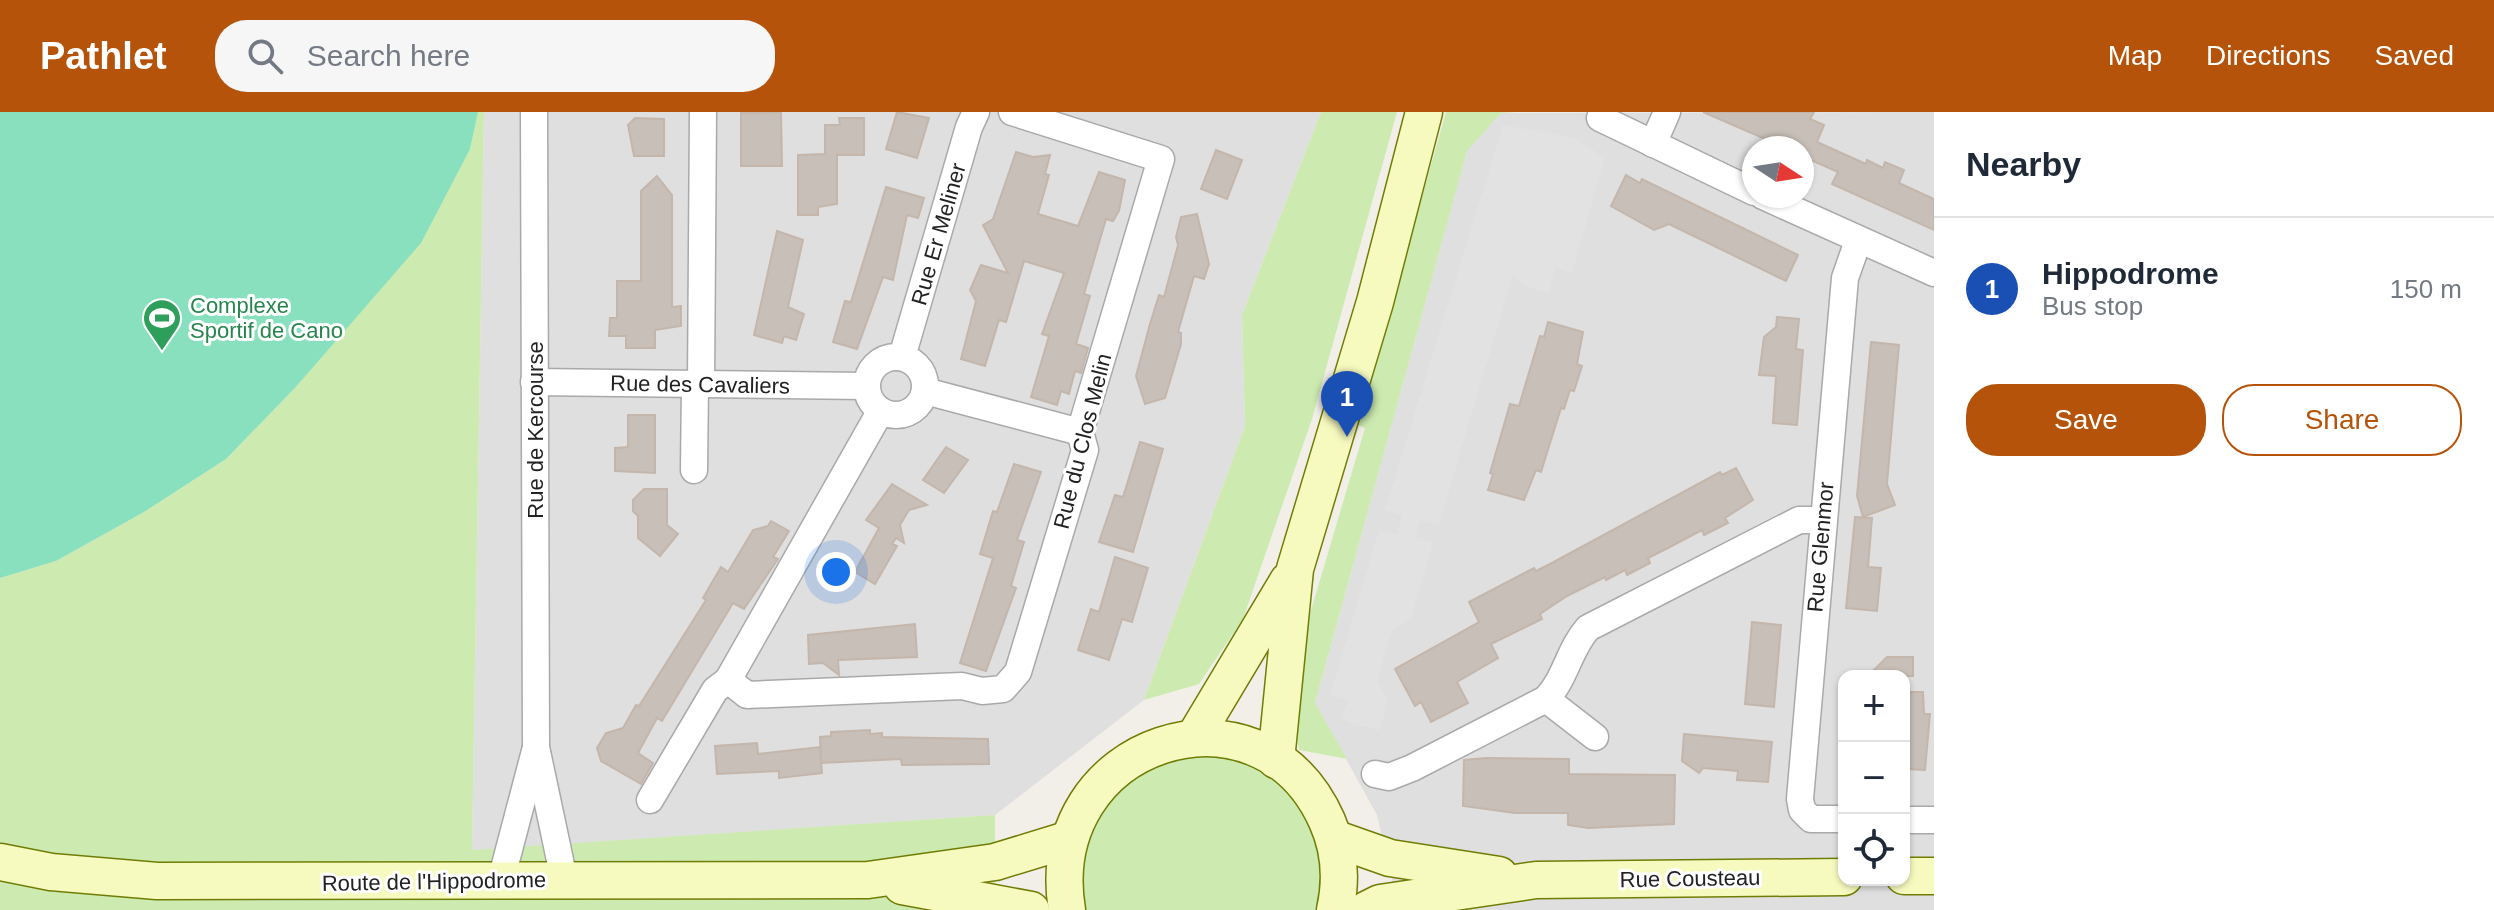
<!DOCTYPE html>
<html lang="en">
<head>
<meta charset="utf-8">
<style>
	:root { --surface:#fff; --page:#f6f6f7; --text:#1f2937; --muted:#747a83; --line:#e0e1e3; --accent:#b45309 }
	body { margin:0; font-family:Helvetica,sans-serif; background:var(--page); color:var(--text) }
	.controls { position:absolute; right:24px; bottom:24px; display:grid; overflow:hidden; border-radius:16px; box-shadow:0 2px 6px #0004 }
	.controls button { width:72px; height:72px; display:grid; place-items:center; padding:0; border:0; border-bottom:2px solid var(--line); background:var(--surface); color:var(--text); font:40px sans-serif }
	.compass { position:absolute; left:1742px; top:24px; width:72px; height:72px; border-radius:50%; background:var(--surface); box-shadow:0 2px 6px #0004; rotate:102deg }
	.you { position:absolute; left:836px; top:460px; width:28px; height:28px; margin:-20px; border:6px solid #fff; border-radius:50%; background:#1a73e8; box-shadow:0 0 0 12px #1a73e833 }
	.badge { display:grid; place-items:center; width:52px; height:52px; border-radius:50%; background:var(--accent); color:#fff; font-size:26px; font-weight:700 }
	.pin { position:absolute; translate:-50% -66px; filter:drop-shadow(0 2px 4px #0008) }
	.pin::after { content:''; position:absolute; top:42px; width:28px; height:24px; background:inherit; clip-path:polygon(0 0,100% 0,50% 100%) }
	.list { margin:0; padding:0; list-style:none }
	h2 { display:flex; justify-content:space-between; align-items:center; height:104px; margin:0; padding:0 32px; font-size:34px }
	h2 small { font-size:26px; font-weight:400; color:var(--muted) }
	.list li { display:grid; grid-template-columns:52px 1fr auto; gap:24px; align-items:center; box-sizing:border-box; height:144px; padding:0 32px; border-top:2px solid var(--line) }
	.list b { display:block; font-size:30px; white-space:nowrap }
	.list p { margin:0; font-size:26px; white-space:nowrap; color:var(--muted) }
	.list em { font-size:26px; font-style:normal; color:var(--muted) }
	.actions { display:flex; gap:16px; padding:24px 32px }
	.actions a { flex:1; padding:18px 0; border:2px solid var(--accent); border-radius:32px; text-align:center; font-size:28px; color:var(--accent) }
	.actions .main { background:var(--accent); color:#fff }
	.icon { flex:none; width:44px; height:44px; fill:none; stroke:currentColor; stroke-width:2; stroke-linecap:round; stroke-linejoin:round }
	.map { position:relative; flex:none; width:1934px; height:798px; overflow:hidden }
	header { display:flex; align-items:center; gap:48px; box-sizing:border-box; height:112px; padding:0 40px; background:var(--accent); color:#fff }
	header strong { font-size:38px }
	nav { display:flex; gap:44px; margin-inline-start:auto; font-size:28px }
	.search { width:560px; height:72px; background:var(--page); display:flex; align-items:center; gap:20px; box-sizing:border-box; padding:0 28px; border-radius:32px; color:var(--muted); font-size:30px }
	main { display:flex }
	aside { flex:1; background:var(--surface) }
	.map>svg:first-child { display:block }
	.residential { fill:#e0dfdf; fill-rule:evenodd }
	.grass { fill:#cdebb0 }
	.pitch { fill:#88e0be }
	.parking { fill:#e2e2e2 }
	.building { fill:#c7bfb8; stroke:#c4b6ab; stroke-width:2 }
	.lines { fill:none; stroke-linecap:round; stroke-linejoin:round }
	.street-casing { stroke:#a9a9a9; stroke-width:29 }
	.secondary-casing { stroke:#707d05; stroke-width:39 }
	.street { stroke:#fff; stroke-width:26 }
	.secondary { stroke:#f7fabf; stroke-width:36 }
	.labels { text-anchor:middle; stroke-width:6; stroke-linejoin:round; paint-order:stroke }
	.street-label { font-size:22px; fill:#222; stroke:#fff }
	.leisure-label { font-size:22px; fill:#27864d; stroke:#fff; text-anchor:start }
</style>
</head>
<body>
<header>
<strong>Pathlet</strong>
<div class="search"><svg class="icon" aria-label="search" viewBox="0 0 24 24"><circle cx="10" cy="10" r="6"/><path d="M15 15l6 6"/></svg>Search here</div>
<nav><a>Map</a><a>Directions</a><a>Saved</a></nav>
</header>
<main>
<div class="map">
<svg width="1934" height="798" viewBox="0 0 1934 798">
	<rect width="100%" height="100%" fill="#f2efe9"/>
	<g class="residential">
		<polygon points="484,0 1321,0 1242,203 1245,314 1144,588 995,703 472,739"/>
		<path d="M1934,0v798h-550l9,-27 -16,-68 -62,-112 152,-553 34,-37zM1754,36h48v48h-48zM1844,564h60v204h-60z"/>
	</g>
	<g class="grass">
		<polygon points="478,0 484,0 472,738 995,703 995,798 0,798 0,466 56,449 144,400 226,347 294,277 355,204 470,37"/>
		<polygon points="1321,0 1397,0 1312,307 1243,507 1199,572 1144,588 1245,314 1242,203"/>
		<polygon points="1446,0 1518,0 1501,1 1467,39 1315,591 1347,647 1299,638 1288,576 1365,316 1358,313"/>
		<path d="M1210,643c12,3 25,4 36,9 56,23 86,90 69,146h-237l6,-80 20,-33 67,-40z"/>
	</g>
	<polygon class="pitch" points="0,0 478,0 470,37 421,131 294,277 226,347 144,400 56,449 0,466"/>
	<polygon class="parking" points="1503,13 1573,25 1605,46 1572,161 1555,156 1549,181 1524,174 1513,163 1439,412 1420,408 1415,426 1433,431 1411,507 1392,519 1377,569 1388,589 1380,618 1352,612 1342,607 1348,588 1330,583 1379,418 1397,422 1402,403 1385,398"/>
	<g class="building">
		<polygon points="781,0 782,54 741,54 741,1"/>
		<polygon points="897,0 929,6 917,46 886,37"/>
		<polygon points="1703,0 1814,0 1810,7 1824,13 1817,30 1866,52 1867,48 1883,56 1885,50 1904,58 1899,71 1934,87 1934,118 1832,72 1838,60 1802,44 1802,36 1786,36"/>
		<polygon points="635,6 664,7 664,44 634,44 628,13"/>
		<polygon points="839,6 864,6 864,43 837,43 837,92 818,95 818,103 798,103 798,43 825,42 825,13 840,13"/>
		<polygon points="1216,38 1242,48 1227,87 1201,77"/>
		<polygon points="1016,40 1033,45 1050,43 1045,62 1049,63 1038,102 1078,114 1099,60 1125,68 1119,99 1113,109 1106,107 1084,182 1090,184 1076,232 1088,236 1081,261 1075,259 1069,282 1061,279 1057,293 1031,285 1049,224 1042,222 1064,161 1024,149 1006,210 999,208 985,254 961,247 976,189 970,178 981,153 1008,161 983,113 993,107"/>
		<polygon points="1626,63 1640,71 1642,67 1798,143 1786,169 1669,112 1654,118 1611,94"/>
		<polygon points="657,64 672,83 672,195 681,194 681,214 655,218 655,236 626,236 626,224 609,224 610,206 617,206 617,169 641,169 641,79"/>
		<polygon points="886,75 924,86 918,106 907,103 893,168 883,165 857,237 833,230 845,189 851,190"/>
		<polygon points="1197,102 1209,152 1204,167 1194,164 1178,220 1181,221 1181,232 1165,286 1145,292 1136,264 1150,212 1159,183 1164,185 1178,133 1176,125 1181,105"/>
		<polygon points="777,119 803,128 788,195 804,202 796,228 784,224 782,231 754,223"/>
		<polygon points="1777,205 1799,207 1796,237 1803,238 1797,313 1773,311 1776,264 1759,263 1764,225 1776,215"/>
		<polygon points="1548,210 1583,220 1577,252 1582,254 1574,279 1570,278 1564,297 1561,296 1541,360 1536,358 1524,388 1488,378 1493,362 1490,361 1510,292 1519,294 1540,224 1544,225"/>
		<polygon points="1871,230 1899,233 1887,372 1895,393 1863,405 1857,384"/>
		<polygon points="628,303 655,303 655,361 615,359 615,336 628,335"/>
		<polygon points="1140,330 1163,337 1133,440 1099,430 1115,383 1123,385"/>
		<polygon points="946,335 968,348 944,381 923,368"/>
		<polygon points="1014,352 1041,360 1017,428 1024,430 1011,474 1016,476 986,559 960,551 993,446 980,442 993,399 997,400"/>
		<polygon points="1736,356 1753,388 1725,406 1728,411 1704,423 1702,418 1666,437 1648,446 1650,451 1627,463 1625,458 1606,468 1605,465 1567,484 1540,502 1542,507 1491,532 1498,546 1457,570 1468,591 1431,610 1421,590 1415,594 1395,557 1479,510 1469,490 1534,456 1536,459 1550,452 1720,360 1722,363"/>
		<polygon points="892,372 927,393 909,398 900,413 904,431 896,426 892,432 897,434 875,472 855,460 879,416 866,408"/>
		<polygon points="644,377 667,377 667,413 678,422 660,444 638,426 638,404 633,399 633,388"/>
		<polygon points="1855,405 1872,406 1868,455 1881,456 1877,499 1846,496"/>
		<polygon points="771,409 789,419 773,445 778,447 744,497 733,491 662,609 657,606 638,641 653,651 641,672 601,649 597,636 606,621 623,616 636,593 639,594 706,488 703,486 721,455 728,460 753,418 768,414"/>
		<polygon points="1115,445 1148,456 1132,510 1122,507 1109,548 1078,538 1091,497 1099,500"/>
		<polygon points="1752,510 1781,513 1774,595 1745,592"/>
		<polygon points="915,512 917,545 838,548 839,563 823,551 809,552 808,523"/>
		<polygon points="1887,545 1913,545 1913,564 1868,564"/>
		<polygon points="1904,580 1923,580 1924,602 1930,602 1925,658 1904,657"/>
		<polygon points="870,618 870,622 882,621 882,625 988,627 989,652 902,653 901,647 821,651 820,625 831,624 831,620"/>
		<polygon points="1684,622 1772,630 1768,670 1737,668 1738,659 1703,656 1699,661 1682,649"/>
		<polygon points="757,631 758,642 820,635 822,661 779,666 779,659 717,662 715,634"/>
		<polygon points="1486,646 1569,647 1569,662 1675,663 1674,712 1588,716 1568,713 1568,701 1515,701 1463,694 1464,648"/>
	</g>
	<g class="lines">
		<defs>
			<g id="street">
				<polyline points="534,0 536,635 564,767"/>
				<polyline points="1600,6 1754,80"/>
				<polyline points="1653,32 1667,0"/>
				<polyline points="1763,84 1934,161"/>
				<circle cx="896" cy="274" r="29"/>
				<polyline points="902,245 969,15 976,0"/>
				<polyline points="534,270 865,274"/>
				<polyline points="701,272 703,0"/>
				<polyline points="925,279 1080,320"/>
				<polyline points="880,300 728,568 747,583 962,574 982,579 1003,577 1018,560 1085,338 1080,320 1161,47 1012,0"/>
				<polyline points="694,358 695,272"/>
				<polyline points="1546,587 1595,625"/>
				<path d="M1375,662l14,3 23,-9 134,-69c20,-21 23,-50 42,-71l211,-108h22"/>
				<polyline points="650,688 715,578 728,568"/>
				<polyline points="1844,707 1811,707 1802,698 1800,687 1845,166 1858,129"/>
				<polyline points="1904,708 1934,708"/>
				<polyline points="501,768 535,639"/>
			</g>
			<g id="secondary">
				<polyline points="1194,626 1288,469"/>
				<polyline points="1276,648 1295,457 1375,190 1424,0"/>
				<polyline points="1336,727 1390,746 1499,763"/>
				<polyline points="0,750 51,760 157,769 868,768 995,750 1067,728"/>
				<polyline points="1904,764 1934,764"/>
				<polyline points="902,774 1031,798"/>
				<path d="M1067,798c-28,-169 193,-240 260,-89 13,29 15,58 8,89"/>
				<polyline points="1366,798 1380,791 1536,768 1844,765"/>
			</g>
		</defs>
		<use href="#street" class="street-casing"/>
		<use href="#secondary" class="secondary-casing"/>
		<use href="#street" class="street"/>
		<use href="#secondary" class="secondary"/>
	</g>
	<defs>
		<symbol id="stadium-pin" viewBox="-11 -11 22 30"><path d="M0 17L-7.5 6A9.5 9.5 0 1 1 7.5 6Z" fill="#2e9e5b" stroke="#fff"/><path d="M0-5a6.5 5 0 1 0 0 10a6.5 5 0 1 0 0-10ZM-3.5-1.8h7v3.6h-7Z" fill="#fff"/></symbol>
	</defs>
	<g fill-rule="evenodd">
		<use href="#stadium-pin" x="140" y="184" width="44" height="60"/>
	</g>
	<g class="labels">
		<g class="street-label">
			<text transform="translate(938 122) rotate(-74)" y="8">Rue Er Meliner</text>
			<text transform="translate(700 272) rotate(1)" y="8">Rue des Cavaliers</text>
			<text transform="translate(535 318) rotate(-90)" y="8">Rue de Kercourse</text>
			<text transform="translate(1082 329) rotate(-76)" y="8">Rue du Clos Melin</text>
			<text transform="translate(1820 435) rotate(-85)" y="8">Rue Glenmor</text>
			<text transform="translate(1690 766) rotate(-1)" y="8">Rue Cousteau</text>
			<text transform="translate(434 769) rotate(-1)" y="8">Route de l'Hippodrome</text>
		</g>
		<g class="leisure-label">
			<text x="190" y="201">Complexe<tspan x="190" dy="25">Sportif de Cano</tspan></text>
		</g>
	</g>
</svg>
<div class="controls">
<button>+</button>
<button>−</button>
<button><svg class="icon" aria-label="locate" viewBox="0 0 24 24"><circle cx="12" cy="12" r="6"/><path d="M12 2v4M12 18v4M2 12h4M18 12h4"/></svg></button>
</div>
<svg class="compass" viewBox="-18 -18 36 36"><path d="M0-13l5 13h-10z" fill="#e53935"/><path d="M0 13l5-13h-10z" fill="#747a83"/></svg>
<div class="you"></div>
<div class="pin badge" style="left:1347px;top:325px;background:#1a4fb4">1</div>
</div>
<aside>
<h2>Nearby<small></small></h2>
<ul class="list">
<li><span class="badge" style="background:#1a4fb4">1</span><div><b>Hippodrome</b><p>Bus stop</p></div><em>150 m</em></li>
</ul>
<div class="actions"><a class="main">Save</a><a>Share</a></div>
</aside>
</main>
</body>
</html>
